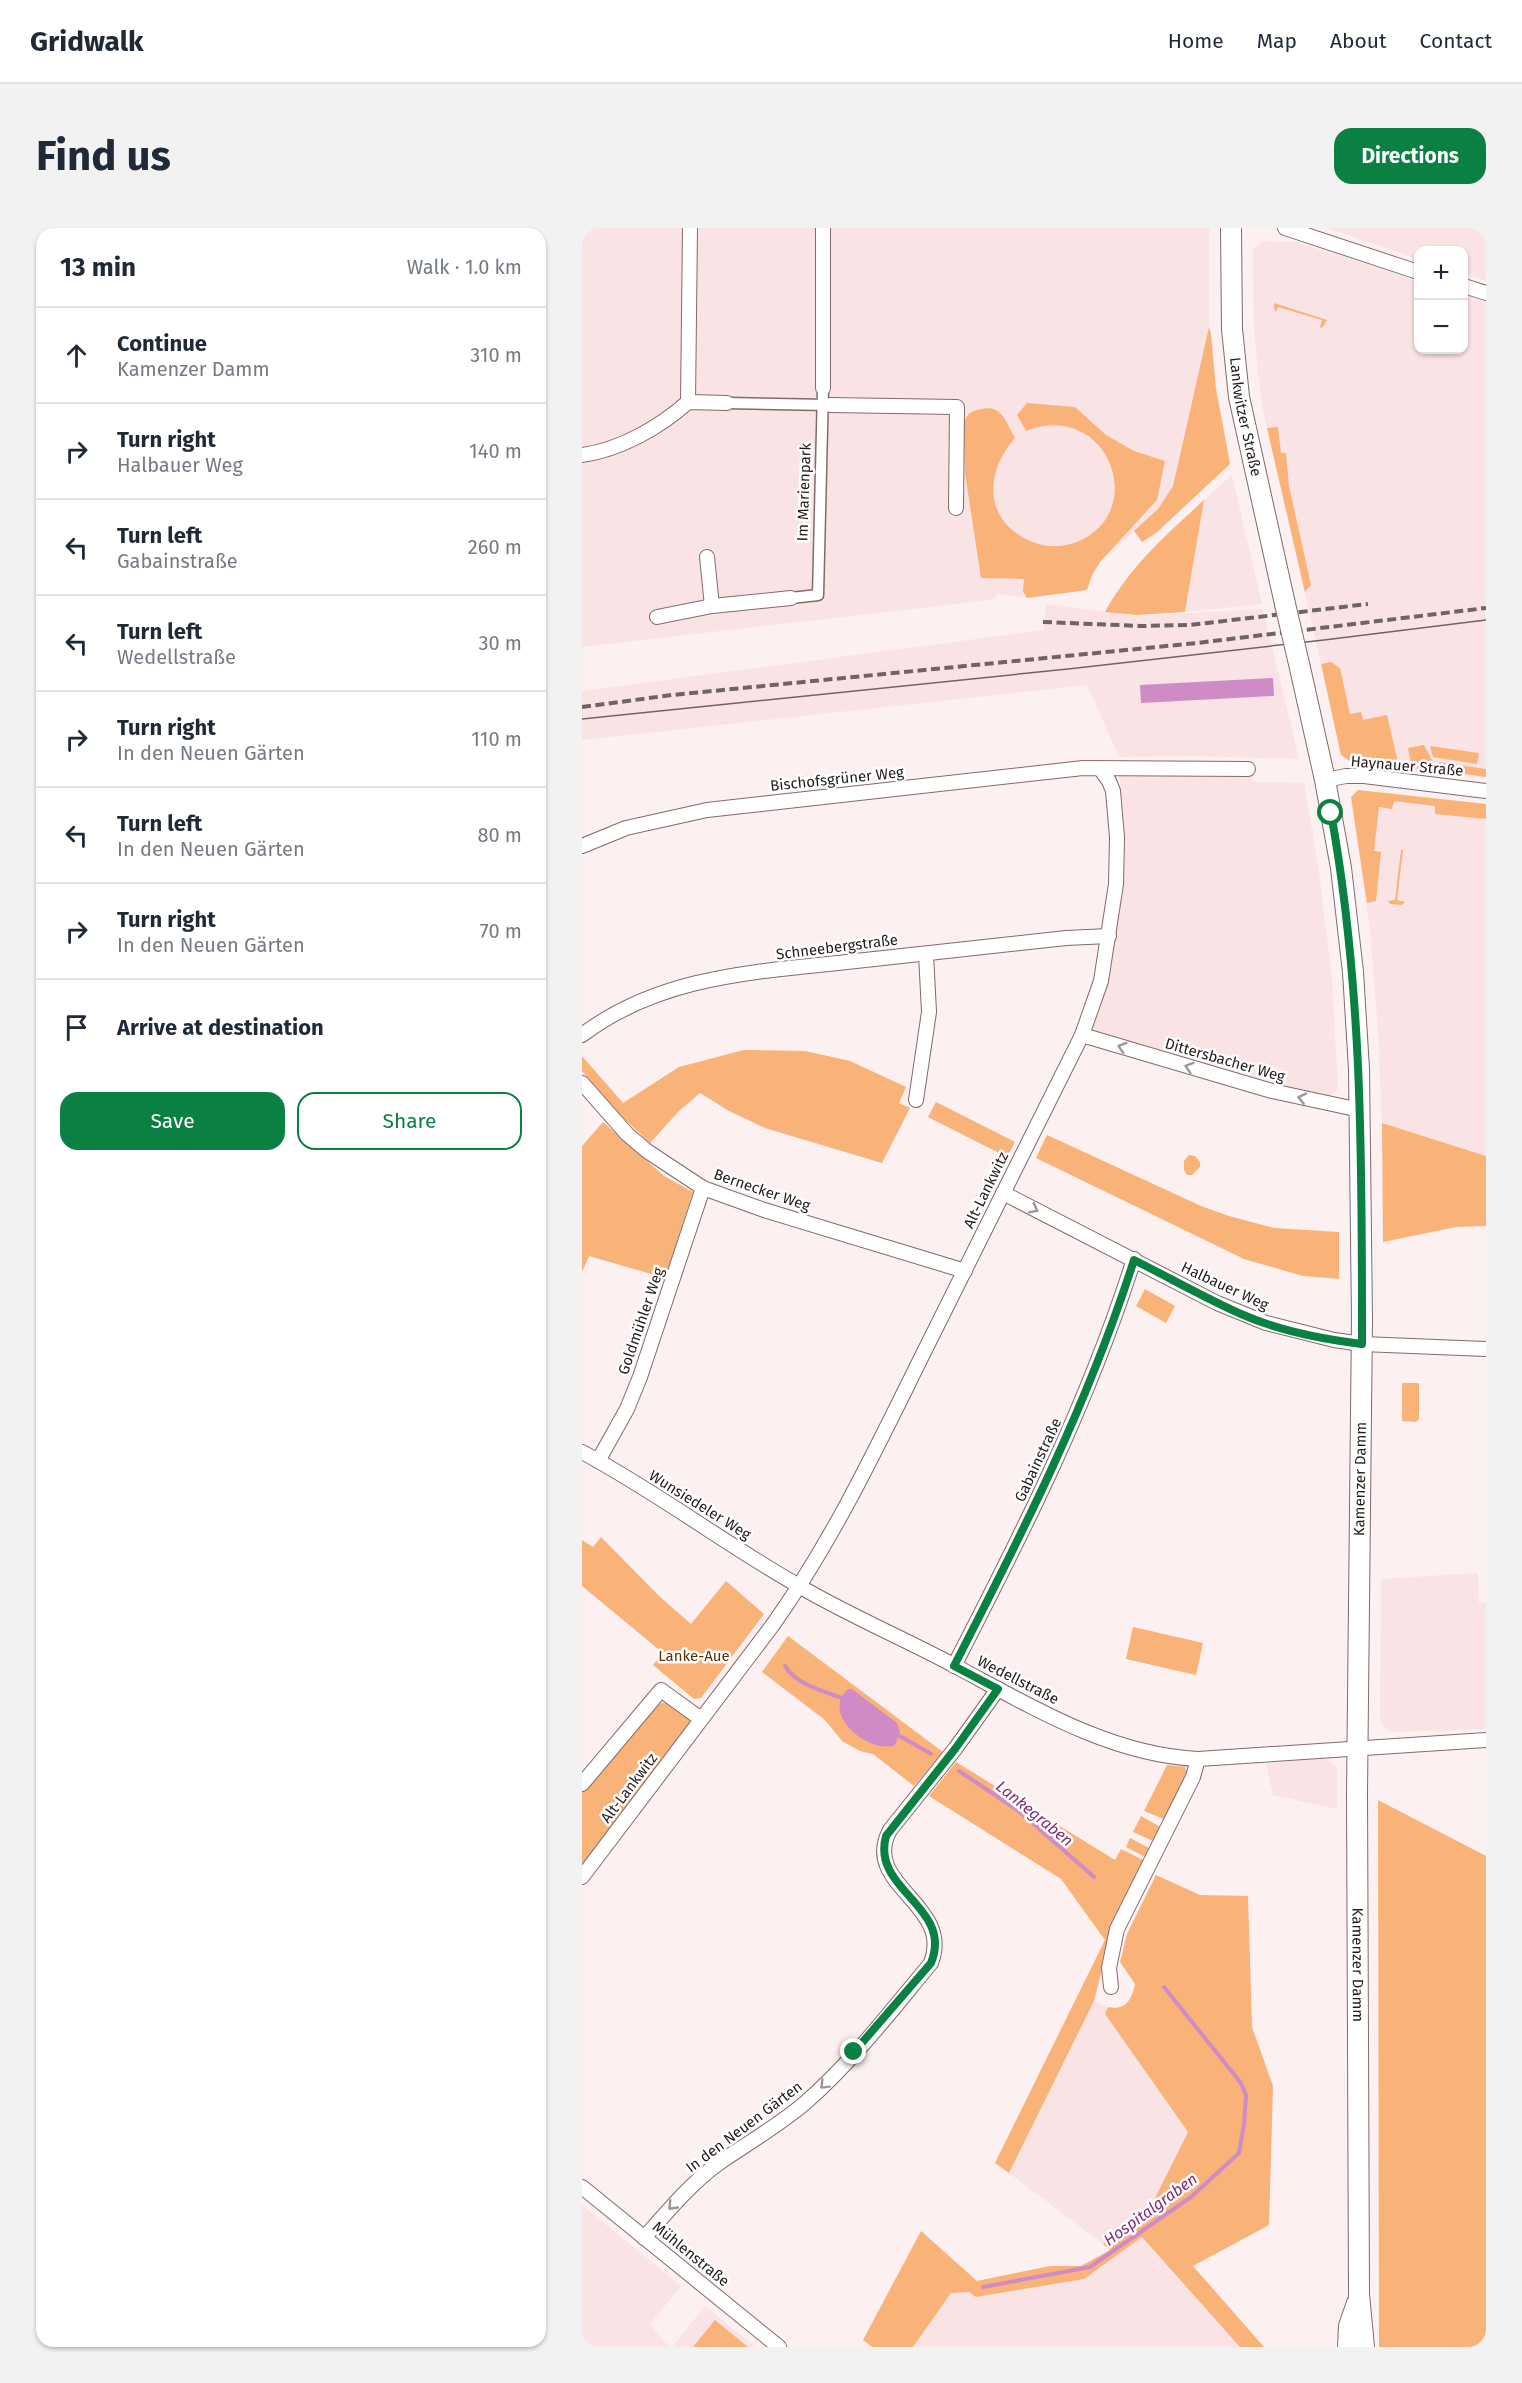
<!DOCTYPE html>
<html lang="en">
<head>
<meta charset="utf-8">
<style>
	:root { --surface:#fff; --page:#f2f2f3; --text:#1f2937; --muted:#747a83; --line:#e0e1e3; --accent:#0b8043 }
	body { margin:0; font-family:"Fira Sans",sans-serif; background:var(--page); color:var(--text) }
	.controls { position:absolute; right:18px; top:18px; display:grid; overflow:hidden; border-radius:12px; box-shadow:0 2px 4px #0004 }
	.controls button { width:54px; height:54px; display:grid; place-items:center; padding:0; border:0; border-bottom:2px solid var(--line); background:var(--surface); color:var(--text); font:30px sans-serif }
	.stop { position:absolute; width:18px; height:18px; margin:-14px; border:4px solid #0b8043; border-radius:50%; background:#fff }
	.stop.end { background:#0b8043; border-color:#fff; box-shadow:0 2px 6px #0008 }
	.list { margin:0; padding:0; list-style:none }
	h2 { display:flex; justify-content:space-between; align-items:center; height:78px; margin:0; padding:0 24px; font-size:26px }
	h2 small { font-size:20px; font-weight:400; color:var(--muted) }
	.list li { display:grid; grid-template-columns:39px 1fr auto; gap:18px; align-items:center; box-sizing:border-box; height:96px; padding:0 24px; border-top:2px solid var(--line) }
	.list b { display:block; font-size:22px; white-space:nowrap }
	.list p { margin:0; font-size:20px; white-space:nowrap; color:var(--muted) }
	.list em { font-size:20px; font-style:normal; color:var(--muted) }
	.actions { display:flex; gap:12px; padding:18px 24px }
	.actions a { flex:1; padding:14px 0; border:2px solid var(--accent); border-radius:18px; text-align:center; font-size:21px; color:var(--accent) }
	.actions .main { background:var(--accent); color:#fff }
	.icon { flex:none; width:33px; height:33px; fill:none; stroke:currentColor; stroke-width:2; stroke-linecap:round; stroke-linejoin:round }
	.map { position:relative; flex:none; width:904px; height:2119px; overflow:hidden; border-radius:18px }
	header { display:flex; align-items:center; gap:36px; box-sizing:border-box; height:84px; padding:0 30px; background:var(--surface); border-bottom:2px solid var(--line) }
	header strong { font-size:28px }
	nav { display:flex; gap:33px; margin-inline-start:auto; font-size:21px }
	.intro { display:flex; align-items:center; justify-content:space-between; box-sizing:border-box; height:144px; padding:0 36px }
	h1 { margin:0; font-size:42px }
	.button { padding:15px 27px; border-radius:18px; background:var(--accent); color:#fff; font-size:21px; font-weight:700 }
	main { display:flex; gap:36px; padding:0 36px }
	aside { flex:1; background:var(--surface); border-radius:18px; box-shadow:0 2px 4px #0004 }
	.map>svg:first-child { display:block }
	.built { fill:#fae3e4 }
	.green { fill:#f9b278 }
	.water { fill:#cf8bc5 }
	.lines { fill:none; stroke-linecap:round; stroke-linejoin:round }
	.stream { stroke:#cf8bc5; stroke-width:4 }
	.pedestrian-casing { stroke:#836a6b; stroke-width:13 }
	.minor-casing { stroke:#836a6b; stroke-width:16 }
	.secondary-casing { stroke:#836a6b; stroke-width:22 }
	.pedestrian { stroke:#fff; stroke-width:10 }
	.minor { stroke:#fff; stroke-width:14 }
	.secondary { stroke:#fff; stroke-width:20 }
	.tram { stroke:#6f6465; stroke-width:1.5 }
	.rail { stroke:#6f6465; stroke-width:4; stroke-dasharray:9 4.5; stroke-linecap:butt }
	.secondary-bridge-casing { stroke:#836a6b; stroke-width:22; stroke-linecap:butt }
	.secondary-bridge { stroke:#fff; stroke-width:20 }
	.oneway { stroke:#9c9898 }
	.route { stroke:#0b8043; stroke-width:8 }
	.labels { text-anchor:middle; stroke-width:5; stroke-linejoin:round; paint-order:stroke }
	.street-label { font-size:15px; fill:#241a1b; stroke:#fff }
	.park-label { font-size:15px; fill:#5c3000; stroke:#fff }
	.water-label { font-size:16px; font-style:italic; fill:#813078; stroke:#fff }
</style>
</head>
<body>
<header>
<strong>Gridwalk</strong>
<nav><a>Home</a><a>Map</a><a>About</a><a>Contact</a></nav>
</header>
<div class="intro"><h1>Find us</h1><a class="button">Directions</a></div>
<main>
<aside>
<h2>13 min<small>Walk · 1.0 km</small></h2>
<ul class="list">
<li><svg class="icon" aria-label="ahead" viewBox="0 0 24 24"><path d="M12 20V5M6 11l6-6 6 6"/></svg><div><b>Continue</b><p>Kamenzer Damm</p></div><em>310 m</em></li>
<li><svg class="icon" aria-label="right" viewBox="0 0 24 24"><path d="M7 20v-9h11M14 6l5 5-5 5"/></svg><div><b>Turn right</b><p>Halbauer Weg</p></div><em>140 m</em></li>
<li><svg class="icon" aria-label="left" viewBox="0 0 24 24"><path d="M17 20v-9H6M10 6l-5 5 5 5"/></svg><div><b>Turn left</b><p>Gabainstraße</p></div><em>260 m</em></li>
<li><svg class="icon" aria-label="left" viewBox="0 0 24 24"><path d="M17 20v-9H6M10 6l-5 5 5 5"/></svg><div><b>Turn left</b><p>Wedellstraße</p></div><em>30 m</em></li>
<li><svg class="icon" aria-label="right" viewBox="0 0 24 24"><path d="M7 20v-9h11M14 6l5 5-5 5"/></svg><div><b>Turn right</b><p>In den Neuen Gärten</p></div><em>110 m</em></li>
<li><svg class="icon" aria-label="left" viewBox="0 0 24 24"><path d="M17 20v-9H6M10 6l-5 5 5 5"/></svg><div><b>Turn left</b><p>In den Neuen Gärten</p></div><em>80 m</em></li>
<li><svg class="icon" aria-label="right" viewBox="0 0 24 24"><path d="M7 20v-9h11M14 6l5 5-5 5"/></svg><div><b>Turn right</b><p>In den Neuen Gärten</p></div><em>70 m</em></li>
<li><svg class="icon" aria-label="arrive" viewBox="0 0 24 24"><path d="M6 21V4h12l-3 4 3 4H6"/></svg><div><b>Arrive at destination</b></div></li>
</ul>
<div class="actions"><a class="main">Save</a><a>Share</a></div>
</aside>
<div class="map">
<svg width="904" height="2119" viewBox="0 0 904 2119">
	<rect width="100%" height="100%" fill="#fcf0f1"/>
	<g class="built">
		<polygon points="0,0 627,0 627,99 591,258 576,281 518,334 510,347 505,362 445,370 417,366 409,372 0,419"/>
		<polygon points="745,0 904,0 904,53 882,45 882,22 836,22 836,31"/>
		<polygon points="680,13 714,14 836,53 836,122 882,122 882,67 904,74 904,550 771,535 759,527 749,435 739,436 681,183 677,154 672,103 671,22"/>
		<polygon points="650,247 680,376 603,384 622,272"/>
		<polygon points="464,376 554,388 681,381 717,531 609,528 537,529 505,457 0,512 0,463 462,402"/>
		<polygon points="546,546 670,546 671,554 722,555 737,645 750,750 756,861 748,868 689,858 513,805 512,802 511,796 525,755 535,696 541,612 540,570 537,549"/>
		<polygon points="776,562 904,576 904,928 800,895 796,802 788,703 769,569"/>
		<polygon points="896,1345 897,1375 904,1375 904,1501 808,1504 798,1494 799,1351"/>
		<polygon points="744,1530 755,1539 755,1581 691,1567 684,1535"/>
		<polygon points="512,1773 526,1779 523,1786 606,1904 566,1984 521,2016 427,1945"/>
		<polygon points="0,1977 99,2058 68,2096 87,2119 0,2119"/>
		<polygon points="560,2008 658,2119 331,2119 369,2065 387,2064 394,2069 502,2051"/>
		<polygon points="123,2078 174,2119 90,2119"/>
	</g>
	<g class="green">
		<polygon points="692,75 745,92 740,100 738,99 740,92 696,79 693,85"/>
		<polygon points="627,99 629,106 634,161 648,236 574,305 560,314 552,303 576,281 591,258"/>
		<path d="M445,175l48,4 31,28 28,16 31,10 -8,39 -57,62 -8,13 -5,15 -60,8 -4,-7 1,-12 -43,-1 -16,-105 -1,-50c2,-8 6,-11 13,-13 25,-7 27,9 38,28 -28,31 -33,77 9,100 16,9 35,11 53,4 74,-31 30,-143 -51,-111l-9,-16z"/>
		<polygon points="696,199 699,225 704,225 707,258 729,357 723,364 685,200"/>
		<path d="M622,272l-19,112 -49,3 -31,-3c27,-48 59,-75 99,-112z"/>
		<polygon points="749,434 758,440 768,486 779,484 781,492 805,487 815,530 814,538 771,535 759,527 739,436"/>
		<polygon points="842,517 851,534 850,542 830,540 826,520"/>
		<polygon points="848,518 897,525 895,536 851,529"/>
		<polygon points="857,534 904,541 904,549 855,542"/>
		<polygon points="776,562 904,576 904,591 853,586 853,578 812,573 810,581 797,579 792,623 799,624 794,673 785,675 769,569"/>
		<polygon points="819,622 821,622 815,672 823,674 820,677 808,676 806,673 813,672"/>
		<polygon points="162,822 223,823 268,833 324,859 317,875 328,880 300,935 183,900 147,883 118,865 97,883 68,915 33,882 0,843 0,828 41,875 97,839"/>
		<polygon points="354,874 433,914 425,929 346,889"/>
		<polygon points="21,894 82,948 111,964 83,1050 7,1028 0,1044 0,918"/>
		<polygon points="800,895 904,928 904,998 874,999 801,1014"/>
		<polygon points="465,907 619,978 647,988 692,1000 757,1004 757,1051 721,1048 662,1031 454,930"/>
		<polygon points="607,927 613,928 618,934 618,939 610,947 605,947 602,942 602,933"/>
		<polygon points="563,1061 593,1078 584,1095 554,1078"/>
		<polygon points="820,1155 837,1155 837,1191 834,1194 820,1193"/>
		<polygon points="19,1309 77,1368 109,1396 144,1353 182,1386 119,1470 112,1471 71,1437 81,1425 0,1358 0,1312 11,1319"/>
		<polygon points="551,1399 621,1415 614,1447 544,1431"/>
		<polygon points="206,1408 361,1524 332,1558 291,1526 278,1523 260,1513 243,1492 180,1444"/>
		<polygon points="84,1474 110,1490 110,1494 0,1639 0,1564 68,1479"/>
		<polygon points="374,1534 533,1632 539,1621 563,1633 531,1698 512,1773 427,1945 413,1935 523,1712 479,1651 347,1568"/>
		<polygon points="585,1537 603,1539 605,1547 584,1592 562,1583"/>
		<polygon points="796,1572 904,1628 904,2119 797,2119"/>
		<polygon points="559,1588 580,1600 573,1614 551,1604"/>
		<polygon points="548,1610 569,1621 565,1630 544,1619"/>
		<path d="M574,1647l44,20 48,1 4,131 21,59 -4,139 -76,41 71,81h-24l-98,-110 -58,42 -108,18 -7,-5 -18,1 -38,54h-41l-9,-7 58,-109 56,50 73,-15h31l29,-16 -7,-6 45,-32 40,-80 -83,-118 3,-7c18,4 24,-8 27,-23l-15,-22 7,-28z"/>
		<polygon points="133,2092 166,2119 111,2119"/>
	</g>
	<g class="water">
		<polygon points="691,450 692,468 559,475 558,457"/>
		<path d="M266,1461h4l45,34 3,9 -5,13c-24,10 -76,-30 -47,-56z"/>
	</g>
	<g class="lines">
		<g class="stream">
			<path d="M203,1438c10,18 38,25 57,32"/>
			<polyline points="318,1508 349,1526"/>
			<polyline points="377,1543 437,1583 512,1649"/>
			<polyline points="401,2059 508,2039 609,1969 657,1925 662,1896 664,1867 659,1855 582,1759"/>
		</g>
		<defs>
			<g id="pedestrian">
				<polyline points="145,175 246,177"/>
				<polyline points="209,370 236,367 241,160"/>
			</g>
			<g id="minor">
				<polyline points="241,0 241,160"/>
				<polyline points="703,0 836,44"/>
				<polyline points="882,58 904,65"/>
				<polyline points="106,174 108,0"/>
				<polyline points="248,177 375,179 374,280"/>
				<path d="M0,227c38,-5 78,-28 106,-53l39,1"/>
				<polyline points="125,329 130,378"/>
				<polyline points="75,389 130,378 209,370"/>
				<polyline points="743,552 764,548 782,548 904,563"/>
				<polyline points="0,618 44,600 125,582 501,540 666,541"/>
				<path d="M0,807c81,-61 178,-63 274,-74 70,-7 140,-15 210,-23l43,-2"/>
				<polyline points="500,807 690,863 778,882"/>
				<polyline points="0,855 45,906 65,923 121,960 182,982 383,1043"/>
				<polyline points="334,872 347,784 344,726"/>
				<polyline points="421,965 635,1075 684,1095 752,1112 780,1116 904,1121"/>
				<path d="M0,1224c75,40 143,92 217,134 51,30 106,53 158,81 75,40 154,88 241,92l288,-19"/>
				<polyline points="16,1233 45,1181 58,1149 121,960"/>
				<path d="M372,1438c69,-134 134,-262 180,-407"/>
				<polyline points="0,1556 79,1462 119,1491"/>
				<path d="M0,1649l190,-251c60,-84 104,-177 150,-270 54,-107 107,-214 160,-321l19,-54 15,-97 1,-47 -4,-46 -4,-10 -8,-11"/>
				<polyline points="529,1759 527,1740 535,1701 611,1549 616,1531"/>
				<polyline points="0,1959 197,2119"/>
				<path d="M62,2010c23,-26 47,-55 75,-75 29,-20 59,-37 86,-60 47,-41 86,-92 126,-140 23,-59 -71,-78 -41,-133l65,-81 43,-60"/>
			</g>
			<g id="secondary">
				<path id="s1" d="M649,0l1,101 7,68 46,207"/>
				<path id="s2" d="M718,440l25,112 16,88 12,104 6,97 3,250 -5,474 1,248 1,253 5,53"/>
				<polyline points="766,2119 767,2098 775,2075"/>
			</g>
		</defs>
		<use href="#pedestrian" class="pedestrian-casing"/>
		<use href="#minor" class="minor-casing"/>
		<use href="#secondary" class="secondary-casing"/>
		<use href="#pedestrian" class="pedestrian"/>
		<use href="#minor" class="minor"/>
		<use href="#secondary" class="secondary"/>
		<polyline class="tram" points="0,491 486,441 742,412 904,392"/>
		<g class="rail">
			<polyline points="461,394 559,398 608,397 786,376"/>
			<polyline points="0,479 90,467 615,415 904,380"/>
		</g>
		<defs>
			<polyline id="secondary-bridge" points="703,376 718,440"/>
		</defs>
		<use href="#secondary-bridge" class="secondary-bridge-casing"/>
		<use href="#secondary-bridge" class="secondary-bridge"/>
	</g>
	<defs><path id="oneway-chevron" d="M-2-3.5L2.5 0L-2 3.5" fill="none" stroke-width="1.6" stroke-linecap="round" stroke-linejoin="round" transform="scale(1.5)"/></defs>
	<g class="oneway">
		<use href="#oneway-chevron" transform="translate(540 819) rotate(-163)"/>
		<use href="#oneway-chevron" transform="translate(607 839) rotate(-163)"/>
		<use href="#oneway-chevron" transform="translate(720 870) rotate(-167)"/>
		<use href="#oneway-chevron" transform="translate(452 981) rotate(27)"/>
		<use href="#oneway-chevron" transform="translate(242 1857) rotate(135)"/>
		<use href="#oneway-chevron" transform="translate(90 1978) rotate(134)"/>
	</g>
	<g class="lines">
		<path class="route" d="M272,1824l77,-89c23,-57 -60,-72 -45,-127l69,-87 43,-60 -44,-23c69,-134 134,-262 180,-406 36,18 71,38 107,54 38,17 80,25 121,30 0,-180 1,-354 -31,-531"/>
	</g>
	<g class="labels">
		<g class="street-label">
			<text dy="5" stroke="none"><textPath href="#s1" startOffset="190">Lankwitzer Straße</textPath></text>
			<text transform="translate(222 264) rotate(-88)" y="5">Im Marienpark</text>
			<text transform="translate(825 538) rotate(5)" y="5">Haynauer Straße</text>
			<text transform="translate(255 551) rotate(-6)" y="5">Bischofsgrüner Weg</text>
			<text transform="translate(255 719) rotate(-7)" y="5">Schneebergstraße</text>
			<text transform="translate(643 832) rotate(16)" y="5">Dittersbacher Weg</text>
			<text transform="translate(180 962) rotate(19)" y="5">Bernecker Weg</text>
			<text transform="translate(404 962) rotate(-64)" y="5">Alt-Lankwitz</text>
			<text transform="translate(643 1058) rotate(25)" y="5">Halbauer Weg</text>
			<text transform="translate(59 1093) rotate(-71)" y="5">Goldmühler Weg</text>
			<text transform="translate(456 1232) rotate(-65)" y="5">Gabainstraße</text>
			<text transform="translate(778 1251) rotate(-89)" y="5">Kamenzer Damm</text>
			<text transform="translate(118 1277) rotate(32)" y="5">Wunsiedeler Weg</text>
			<text transform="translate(436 1452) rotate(27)" y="5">Wedellstraße</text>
			<text transform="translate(47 1560) rotate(-53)" y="5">Alt-Lankwitz</text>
			<text dy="5" stroke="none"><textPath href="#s2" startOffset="1302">Kamenzer Damm</textPath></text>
			<text transform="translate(162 1899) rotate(-37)" y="5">In den Neuen Gärten</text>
			<text transform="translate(109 2026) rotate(39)" y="5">Mühlenstraße</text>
		</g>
		<g class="park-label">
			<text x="112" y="1433">Lanke-Aue</text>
		</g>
		<g class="water-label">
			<text transform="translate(453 1585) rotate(39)" y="6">Lankegraben</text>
			<text transform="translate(568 1981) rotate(-36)" y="6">Hospitalgraben</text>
		</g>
	</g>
</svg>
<div class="controls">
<button>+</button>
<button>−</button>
</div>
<div class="stop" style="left:749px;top:585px"></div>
<div class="stop end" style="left:272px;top:1824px"></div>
</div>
</main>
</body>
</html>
